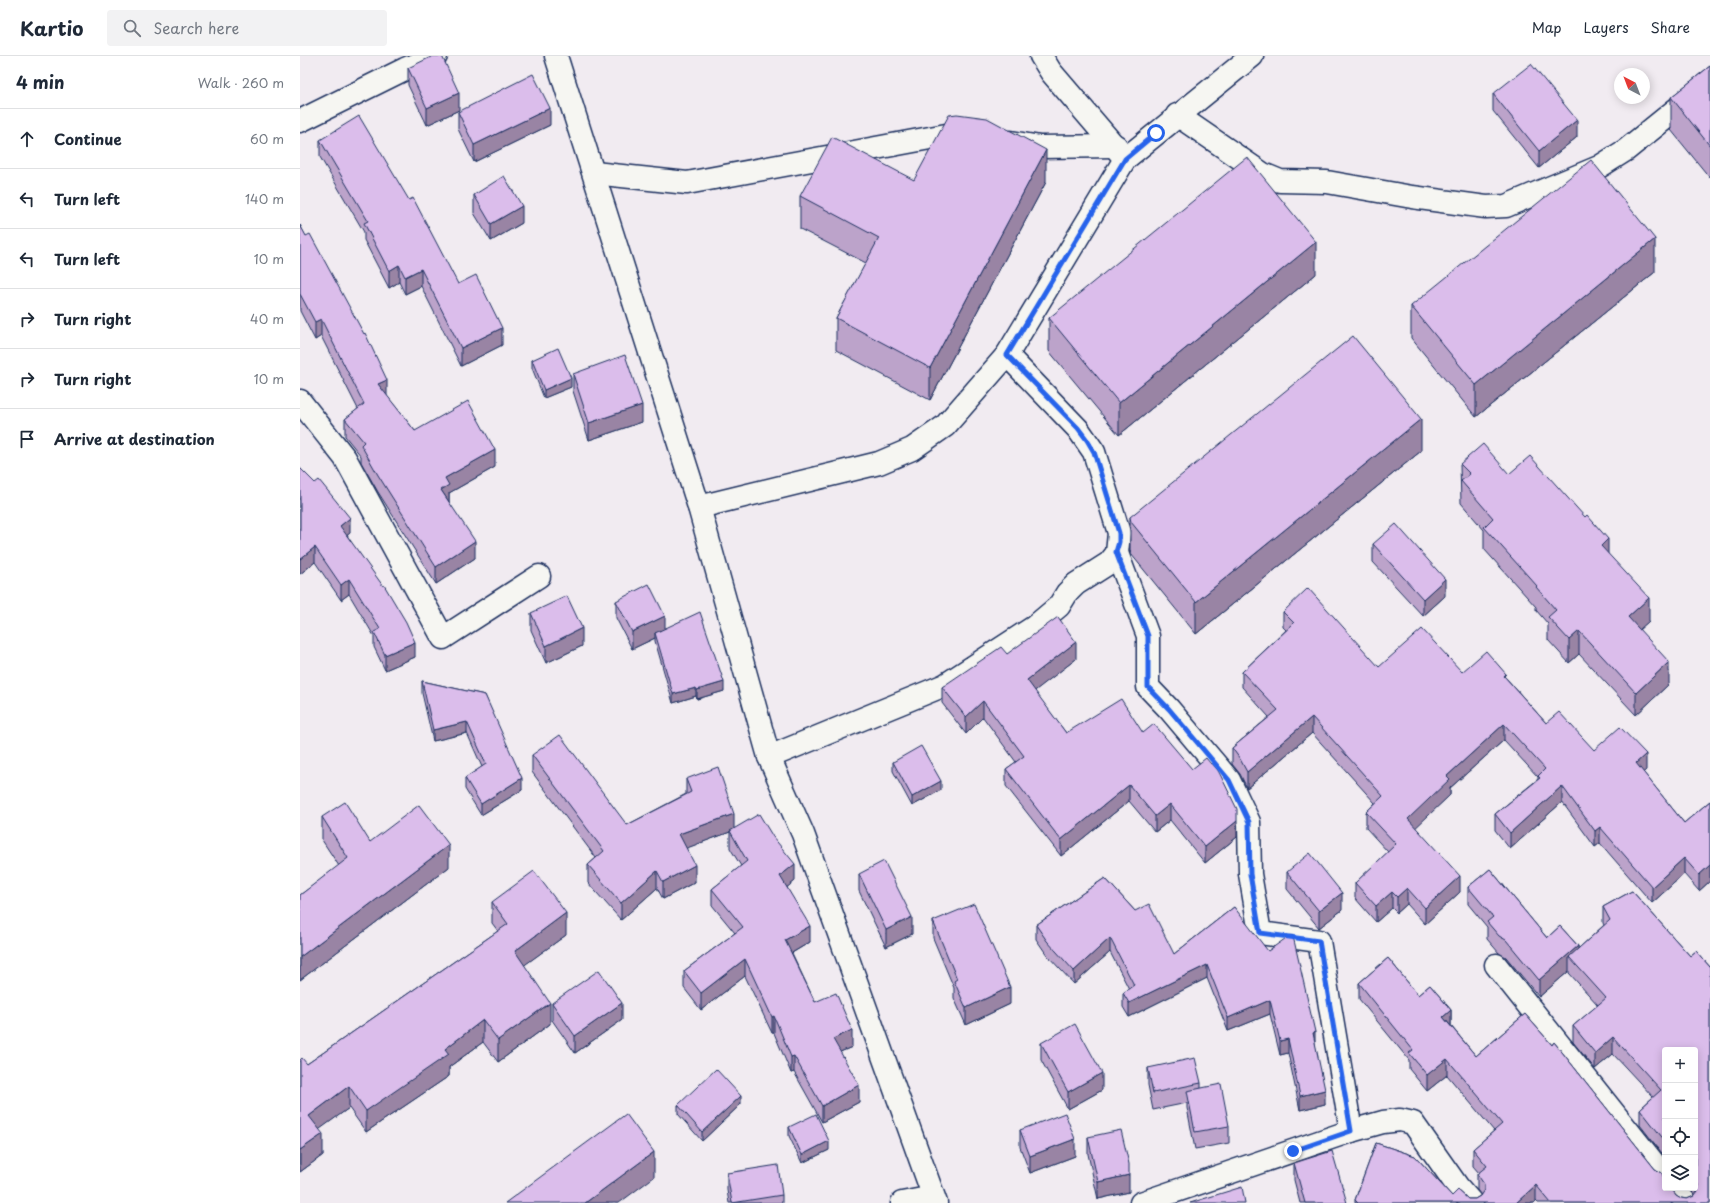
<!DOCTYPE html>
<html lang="en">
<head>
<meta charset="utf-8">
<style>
	:root { --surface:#fff; --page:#f2f2f3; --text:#1f2937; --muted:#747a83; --line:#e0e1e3 }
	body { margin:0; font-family:"Playpen Sans",sans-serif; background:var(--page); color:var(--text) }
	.controls { position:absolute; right:12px; bottom:12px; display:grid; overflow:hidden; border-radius:4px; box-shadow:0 2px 10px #0003 }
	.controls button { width:36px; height:36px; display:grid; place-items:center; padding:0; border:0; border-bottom:1px solid var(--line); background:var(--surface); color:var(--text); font:20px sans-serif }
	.compass { position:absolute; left:1314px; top:12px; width:36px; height:36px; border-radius:50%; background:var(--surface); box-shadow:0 2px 10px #0003; rotate:318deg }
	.stop { position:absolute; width:12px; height:12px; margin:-9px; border:3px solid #2563eb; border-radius:50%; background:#fff }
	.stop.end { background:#2563eb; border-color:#fff; box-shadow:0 1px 4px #0008 }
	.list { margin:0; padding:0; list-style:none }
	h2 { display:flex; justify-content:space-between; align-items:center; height:52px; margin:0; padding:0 16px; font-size:17px }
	h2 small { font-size:13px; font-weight:400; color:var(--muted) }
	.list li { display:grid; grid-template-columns:26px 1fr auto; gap:12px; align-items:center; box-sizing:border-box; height:60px; padding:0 16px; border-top:1px solid var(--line) }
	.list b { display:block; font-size:15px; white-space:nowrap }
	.list em { font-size:13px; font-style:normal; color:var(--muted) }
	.icon { flex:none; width:22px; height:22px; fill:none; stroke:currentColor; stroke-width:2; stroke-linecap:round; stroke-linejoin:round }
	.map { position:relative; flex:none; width:1410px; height:1147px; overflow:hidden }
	header { display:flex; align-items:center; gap:24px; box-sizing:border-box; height:56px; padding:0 20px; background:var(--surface); border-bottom:1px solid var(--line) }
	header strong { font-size:19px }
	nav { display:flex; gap:22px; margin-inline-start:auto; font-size:14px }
	.search { width:280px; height:36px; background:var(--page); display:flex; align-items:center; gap:10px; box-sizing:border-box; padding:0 14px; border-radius:4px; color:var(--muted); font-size:15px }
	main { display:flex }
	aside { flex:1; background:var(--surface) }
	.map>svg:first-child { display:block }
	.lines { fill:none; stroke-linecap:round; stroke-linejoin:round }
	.street-casing { stroke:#1b2f5e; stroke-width:25 }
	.street { stroke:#f6f6f2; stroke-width:22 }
	.wall { fill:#bca3ca; stroke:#1b2f5e }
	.shaded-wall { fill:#9984a4; stroke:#1b2f5e }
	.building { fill:#dbbdeb; stroke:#1b2f5e }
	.route { stroke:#2563eb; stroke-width:5 }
</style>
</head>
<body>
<header>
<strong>Kartio</strong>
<div class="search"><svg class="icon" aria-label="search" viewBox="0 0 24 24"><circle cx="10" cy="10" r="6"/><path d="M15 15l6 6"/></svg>Search here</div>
<nav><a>Map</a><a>Layers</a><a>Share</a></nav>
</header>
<main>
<aside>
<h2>4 min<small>Walk · 260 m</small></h2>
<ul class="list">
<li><svg class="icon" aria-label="ahead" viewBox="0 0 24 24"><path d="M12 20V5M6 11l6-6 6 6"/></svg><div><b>Continue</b></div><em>60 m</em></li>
<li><svg class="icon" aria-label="left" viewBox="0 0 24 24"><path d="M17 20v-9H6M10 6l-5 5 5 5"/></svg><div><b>Turn left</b></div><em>140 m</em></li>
<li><svg class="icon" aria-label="left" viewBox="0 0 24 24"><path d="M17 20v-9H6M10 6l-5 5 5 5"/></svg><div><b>Turn left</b></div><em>10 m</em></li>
<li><svg class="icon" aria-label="right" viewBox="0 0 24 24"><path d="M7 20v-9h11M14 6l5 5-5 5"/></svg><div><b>Turn right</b></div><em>40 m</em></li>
<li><svg class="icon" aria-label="right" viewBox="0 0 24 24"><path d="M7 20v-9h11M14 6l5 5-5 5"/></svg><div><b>Turn right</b></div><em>10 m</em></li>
<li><svg class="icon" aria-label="arrive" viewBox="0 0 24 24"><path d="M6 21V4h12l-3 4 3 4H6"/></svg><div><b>Arrive at destination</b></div></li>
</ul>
</aside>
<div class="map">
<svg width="1410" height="1147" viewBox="0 0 1410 1147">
	<rect width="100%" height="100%" fill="#f1ebf1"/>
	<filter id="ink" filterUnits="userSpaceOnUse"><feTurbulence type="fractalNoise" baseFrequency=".025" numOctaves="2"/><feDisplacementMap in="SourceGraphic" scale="8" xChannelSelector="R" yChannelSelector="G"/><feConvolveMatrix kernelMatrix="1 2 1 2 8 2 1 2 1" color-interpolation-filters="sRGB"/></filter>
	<g filter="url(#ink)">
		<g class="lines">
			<defs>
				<g id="street">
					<polyline points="256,0 399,451 469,701 503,778 636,1147"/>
					<polyline points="741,0 751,16 822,99"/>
					<polyline points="877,59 963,118 980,125 1027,126 1112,141 1186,151 1206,150 1299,111 1326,94 1410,26"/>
					<polyline points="0,65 105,13 136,0"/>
					<polyline points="711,86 740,91 816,90"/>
					<polyline points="294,117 387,127 657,77 667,78"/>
					<polyline points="0,345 45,402 143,582 239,520"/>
					<polyline points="399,451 579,407 612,393 645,370 707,299 825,103 952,0"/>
					<polyline points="817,497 848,580 848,631 869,653 929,724 949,766 950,818 960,877 1019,885 1051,1075"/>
					<polyline points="469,701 645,629 734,571 759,550 767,537 776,528 809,507 817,497 819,477 794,396 778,373 707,299"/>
					<polyline points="1196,909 1365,1121"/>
					<polyline points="1374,1132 1386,1147"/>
					<polyline points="602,1147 633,1141"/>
					<polyline points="841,1147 1051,1075 1083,1066 1100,1064 1113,1067 1158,1131 1172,1147"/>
				</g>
			</defs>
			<use href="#street" class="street-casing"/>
			<use href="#street" class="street"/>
		</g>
		<g class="wall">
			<polygon points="1410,10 1410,122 1371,74 1371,41"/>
			<polygon points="108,12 159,54 127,69 108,29"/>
			<polygon points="1193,38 1277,81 1239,112 1193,55"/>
			<polygon points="158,56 250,69 174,106 158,73"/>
			<polygon points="20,84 158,228 202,289 161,310 121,230 105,238 99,226 89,232 64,184 64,176 20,101"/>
			<polygon points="614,124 746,126 630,344 536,294 536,262 566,207 500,173 500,140"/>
			<polygon points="174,139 222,167 191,185 174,157"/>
			<polygon points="0,169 87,340 115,375 195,411 149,437 149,446 175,502 136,528 78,436 61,406 61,400 45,380 45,363 58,353 21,280 15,284 0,255"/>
			<polygon points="1355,216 1176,361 1111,282 1111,250"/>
			<polygon points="1016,218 819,379 749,295 749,262"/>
			<polygon points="232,304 271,331 244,342 232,312"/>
			<polygon points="273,318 342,366 289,384 273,335"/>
			<polygon points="1121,395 896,578 831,498 830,494 830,461"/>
			<polygon points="1160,408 1209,418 1308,498 1349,565 1339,573 1369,628 1336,659 1279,598 1269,607 1248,584 1248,568 1236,554 1236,551 1184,493 1184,474 1161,447"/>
			<polygon points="0,412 50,477 47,479 115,601 85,614 74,591 74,580 49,538 41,544 15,506 0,518"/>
			<polygon points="1073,488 1145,540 1123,560 1073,506"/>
			<polygon points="316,545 365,572 424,635 397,643 396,640 373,647 355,585 355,582 332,593 316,562"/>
			<polygon points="983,556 1079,611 1162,616 1206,622 1246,667 1294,694 1346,714 1343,716 1384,767 1410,745 1410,825 1399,835 1384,818 1352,847 1300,787 1295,791 1262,746 1210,793 1195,774 1195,758 1238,723 1238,721 1204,684 1150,732 1150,739 1115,771 1160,836 1125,868 1107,848 1097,857 1092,852 1076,866 1055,842 1055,827 1088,796 1066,772 1066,756 1075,747 1012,677 947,732 940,718 932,708 932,692 969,661 942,631 942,616 986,574 983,571"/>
			<polygon points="231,557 282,590 246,607 231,574"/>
			<polygon points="707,598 776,603 734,635 766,677 843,677 937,781 905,807 870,764 855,776 829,745 761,800 706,730 706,713 716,706 683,661 666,678 642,647 642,631"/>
			<polygon points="122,625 185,639 222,734 181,759 165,733 165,722 182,711 167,677 133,685 122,637"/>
			<polygon points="232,699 327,769 386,738 386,723 434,772 495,825 487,831 510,886 492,897 515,946 552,991 540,996 559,1046 522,1066 494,1016 491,1017 474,977 472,977 445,920 401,954 384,932 384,915 435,877 412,849 412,833 441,810 430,792 430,776 386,792 395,826 363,843 357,832 321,864 288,827 288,809 296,802 232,716"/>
			<polygon points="593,706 641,734 612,750 593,715"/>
			<polygon points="22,761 70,786 149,811 0,924 0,839 39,810 22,784"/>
			<polygon points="1190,813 1247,882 1260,870 1278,890 1278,893 1304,869 1303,867 1303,851 1332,835 1390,900 1396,895 1410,911 1410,1147 1238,1147 1236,1145 1234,1147 1055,1147 1055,1144 1076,1087 1115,1100 1152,1140 1158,1134 1168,1143 1175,1143 1181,1139 1177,1134 1177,1118 1179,1117 1173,1110 1173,1093 1194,1075 1147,1019 1127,1035 1109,1013 1109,1004 1059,943 1059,927 1088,902 1118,939 1130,929 1151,954 1151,970 1176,1000 1225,958 1252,989 1254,986 1355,1113 1362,1117 1365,1125 1365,1132 1371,1132 1376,1139 1381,1142 1387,1143 1394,1140 1395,1139 1390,1132 1395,1132 1395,994 1365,994 1365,1101 1340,1069 1340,1053 1353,1041 1313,998 1295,1013 1273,986 1273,970 1298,949 1269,917 1269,915 1239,941 1206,901 1199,897 1187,883 1187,871 1168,848 1168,831"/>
			<polygon points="987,816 1042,854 1019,872 987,833"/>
			<polygon points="559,818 612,878 586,891 559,835"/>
			<polygon points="805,822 874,898 934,851 1015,988 1025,1048 1000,1054 988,997 980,999 970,958 928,975 907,922 829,961 823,951 823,937 829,933 810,896 774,928 747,899 736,883 736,869"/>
			<polygon points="192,846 266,879 224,909 250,968 198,1006 183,986 149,1011 149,1020 66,1076 49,1052 19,1073 23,1099 0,1116 0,1004 7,1008 198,875 192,867"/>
			<polygon points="633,865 710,948 666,969 654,942 654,932 633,882"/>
			<polygon points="252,947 322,964 275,997 252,964"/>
			<polygon points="741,987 802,1034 768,1053 741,1004"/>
			<polygon points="848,1012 901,1027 901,1032 929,1070 929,1087 895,1093 887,1052 887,1047 853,1054 848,1029"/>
			<polygon points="441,1048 402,1085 378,1058 378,1049"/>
			<polygon points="489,1071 529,1094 502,1107 489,1080"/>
			<polygon points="720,1074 775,1100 730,1117 720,1091"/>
			<polygon points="788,1081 829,1136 798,1143 788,1098"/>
			<polygon points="994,1107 1047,1147 1000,1147 994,1124"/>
			<polygon points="427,1117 482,1139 482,1147 429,1147 427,1134"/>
		</g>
		<g class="shaded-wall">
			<polygon points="159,37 159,54 127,69 127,52"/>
			<polygon points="250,52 250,69 174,106 174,89"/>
			<polygon points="1277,64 1277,81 1239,112 1239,95"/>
			<polygon points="746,94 746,126 630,344 630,312"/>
			<polygon points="222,150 222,167 191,185 191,168"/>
			<polygon points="1355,183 1355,216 1176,361 1176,329"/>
			<polygon points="1016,186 1016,218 819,379 819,347"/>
			<polygon points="99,209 99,226 89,232 89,215"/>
			<polygon points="121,213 121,230 105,238 105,221"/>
			<polygon points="21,263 21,280 15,284 15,266"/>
			<polygon points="202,272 202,289 161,310 161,292"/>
			<polygon points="271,322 271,331 244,342 244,334"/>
			<polygon points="87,324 87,341 78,328"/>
			<polygon points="342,349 342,366 289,384 289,367"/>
			<polygon points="1121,363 1121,395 896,578 896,546"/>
			<polygon points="195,394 195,411 149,437 149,446 141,434 145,422"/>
			<polygon points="50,462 50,477 40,485 40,470"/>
			<polygon points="1308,483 1308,505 1301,490"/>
			<polygon points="175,485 175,502 136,528 136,511"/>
			<polygon points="15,491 15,506 0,518 0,503"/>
			<polygon points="49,523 49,538 41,544 41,529"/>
			<polygon points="1145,523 1145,540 1123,560 1123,543"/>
			<polygon points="1349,542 1349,565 1328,584 1328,561"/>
			<polygon points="365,560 365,577 355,577 355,582 332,593 332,576"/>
			<polygon points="282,572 282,590 246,607 246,590"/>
			<polygon points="1279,575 1279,598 1269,607 1269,584"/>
			<polygon points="115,586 115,601 85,614 85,599"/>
			<polygon points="776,586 776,603 727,641 727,624"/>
			<polygon points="1369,606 1369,628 1336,659 1336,637"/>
			<polygon points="424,626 424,635 397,643 397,634"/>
			<polygon points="396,632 396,640 373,647 373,638"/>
			<polygon points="683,645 683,661 666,678 666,661"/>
			<polygon points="1012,661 1012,677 947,732 947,716"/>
			<polygon points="167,666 167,677 133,685 133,674"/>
			<polygon points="1204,668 1204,684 1150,732 1150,739 1108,779 1108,763 1147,720"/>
			<polygon points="1346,698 1346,714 1336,723 1336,707"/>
			<polygon points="222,722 222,734 181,759 181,748"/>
			<polygon points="641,725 641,734 612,750 612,741"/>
			<polygon points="829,729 829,745 761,800 761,784"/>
			<polygon points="1262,730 1262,746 1210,793 1210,777"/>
			<polygon points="870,748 870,764 855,776 855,760"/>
			<polygon points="434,758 434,775 430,775 430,776 379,795 379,778"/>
			<polygon points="937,765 937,781 905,807 905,791"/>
			<polygon points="1300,771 1300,787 1295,791 1295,775"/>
			<polygon points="149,789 149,811 0,924 0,901"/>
			<polygon points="1384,802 1384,818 1352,847 1352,831"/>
			<polygon points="495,808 495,825 480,837 480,820"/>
			<polygon points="395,809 395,826 363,843 363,826"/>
			<polygon points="1410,809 1410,825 1399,835 1399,819"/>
			<polygon points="357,815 357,832 321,864 321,847"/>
			<polygon points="1160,820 1160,836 1125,868 1125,852"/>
			<polygon points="1107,832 1107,848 1097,857 1097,841"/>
			<polygon points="1092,836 1092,852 1076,866 1076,850"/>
			<polygon points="1042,837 1042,854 1019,872 1019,855"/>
			<polygon points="266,857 266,879 215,916 215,895"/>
			<polygon points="612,861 612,878 586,891 586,874"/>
			<polygon points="510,870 510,886 485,901 485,884"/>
			<polygon points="810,882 810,896 774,928 774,915"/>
			<polygon points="1278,890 1278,907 1269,901 1269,915 1239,941 1239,924"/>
			<polygon points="445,903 445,920 401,954 401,937"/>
			<polygon points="907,909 907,922 829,961 829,947"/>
			<polygon points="710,931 710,948 666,969 666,952"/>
			<polygon points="970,944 970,958 928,975 928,962"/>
			<polygon points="250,947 250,968 198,1006 198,984"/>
			<polygon points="322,947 322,964 275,997 275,980"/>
			<polygon points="1151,954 1151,970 1143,961"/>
			<polygon points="474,960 474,977 472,977 472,961"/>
			<polygon points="183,964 183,986 149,1011 149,1020 66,1076 66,1055 145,993"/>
			<polygon points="552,974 552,991 533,999 533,983"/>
			<polygon points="1015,976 1015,990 1013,977"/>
			<polygon points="1313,981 1313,998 1295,1013 1295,997"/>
			<polygon points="988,983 988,997 980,999 980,985"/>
			<polygon points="494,1000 494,1016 491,1017 491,1001"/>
			<polygon points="1147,1003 1147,1019 1127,1035 1127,1019"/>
			<polygon points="802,1017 802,1034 768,1053 768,1036"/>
			<polygon points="559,1029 559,1046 522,1066 522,1050"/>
			<polygon points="49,1030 49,1052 9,1081 9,1060"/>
			<polygon points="1025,1034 1025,1048 1000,1054 1000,1040"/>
			<polygon points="441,1040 441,1048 402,1085 402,1076"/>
			<polygon points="23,1078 23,1099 0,1116 0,1094"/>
			<polygon points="775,1083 775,1100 730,1117 730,1100"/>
			<polygon points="529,1085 529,1094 502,1107 502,1099"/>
			<polygon points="354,1096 354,1121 319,1147 285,1147"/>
			<polygon points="829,1119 829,1136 798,1143 798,1126"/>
			<polygon points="1236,1129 1236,1145 1234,1147 1216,1147"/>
		</g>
		<g class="building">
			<polygon points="133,0 142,0 159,37 127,52 108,12"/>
			<polygon points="1231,8 1277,64 1239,95 1193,38"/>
			<polygon points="1410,10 1410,90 1371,41"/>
			<polygon points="233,18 250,52 174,89 158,56"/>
			<polygon points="657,58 687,62 746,94 630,312 536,262 579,182 500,140 532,81 614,124 649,59"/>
			<polygon points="59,60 109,144 113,142 158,228 176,219 202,272 161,292 121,213 105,221 99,209 89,215 64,167 68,165 20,84"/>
			<polygon points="947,101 1016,186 819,347 749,262"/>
			<polygon points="1291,104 1355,183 1176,329 1111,250"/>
			<polygon points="204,120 222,150 191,168 174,139"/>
			<polygon points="0,169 6,180 10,178 64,278 65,277 87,324 78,328 115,375 168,345 195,394 145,422 149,429 141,434 175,485 136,511 78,419 61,389 64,386 45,363 64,348 21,263 15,266 0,238"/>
			<polygon points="1053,280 1121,363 896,546 831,466 830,461"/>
			<polygon points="258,292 271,322 244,334 232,304"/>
			<polygon points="325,299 342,349 289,367 273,318"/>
			<polygon points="1183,388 1209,418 1230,400 1285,461 1287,459 1308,483 1301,490 1349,542 1328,561 1369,606 1336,637 1279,575 1269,584 1248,561 1256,554 1236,531 1237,530 1184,471 1193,462 1161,425 1170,418 1160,408"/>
			<polygon points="0,412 15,427 19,424 50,462 40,470 83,530 84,529 106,566 115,586 85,599 74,576 80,573 49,523 41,529 15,491 0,503"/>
			<polygon points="1096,468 1145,523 1123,543 1073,488"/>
			<polygon points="349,528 365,560 332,576 316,545"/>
			<polygon points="1008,532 1079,611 1122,573 1162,616 1186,595 1206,618 1204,620 1246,667 1259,656 1294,694 1320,671 1346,698 1336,707 1384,767 1410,745 1410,809 1399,819 1384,802 1352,831 1300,771 1295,775 1262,730 1210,777 1195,758 1240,722 1238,720 1245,713 1204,668 1147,720 1150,723 1108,763 1160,820 1125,852 1107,832 1097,841 1092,836 1076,850 1055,827 1096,788 1066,756 1083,740 1012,661 947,716 940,703 932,692 978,654 942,616 994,567 983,556"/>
			<polygon points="267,540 282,572 246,590 231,557"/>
			<polygon points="400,556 424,626 397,634 396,632 373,638 355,577"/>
			<polygon points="758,561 776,586 727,624 766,677 821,643 843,677 854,668 892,713 906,702 911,708 912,707 918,714 937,753 937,765 905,791 870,748 855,760 829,729 761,784 706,713 724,700 683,645 666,661 642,631 701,591 707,598"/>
			<polygon points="122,625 185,639 222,722 181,748 165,722 186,708 167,666 133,674"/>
			<polygon points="260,679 327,769 391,736 386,723 418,711 434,758 379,778 395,809 363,826 357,815 321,847 288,809 304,795 232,699"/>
			<polygon points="621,690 641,725 612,741 593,706"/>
			<polygon points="45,746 70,786 119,749 149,789 0,901 0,839 48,802 22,761"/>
			<polygon points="459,758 473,781 495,808 480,820 510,870 485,884 515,946 536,937 552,974 533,983 559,1029 522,1050 494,1000 491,1001 474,960 472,961 445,903 401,937 384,915 443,871 412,833 447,805 430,775"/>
			<polygon points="1010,797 1042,837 1019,855 987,816"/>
			<polygon points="584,805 612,861 586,874 559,818"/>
			<polygon points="1190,813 1247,882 1260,870 1278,890 1239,924 1206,884 1199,880 1187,866 1193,861 1168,831"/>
			<polygon points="234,815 266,857 215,895 250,947 198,984 183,964 145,993 149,998 66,1055 49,1030 9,1060 23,1078 0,1094 0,1004 2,1002 7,1008 208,868 192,846"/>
			<polygon points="805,822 835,855 849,848 874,898 934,851 968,895 989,880 993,880 1015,976 1013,977 1025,1034 1000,1040 988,983 980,985 970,944 928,962 907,909 829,947 823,937 834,929 810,882 774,915 747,885 736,869"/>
			<polygon points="1332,835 1390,900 1396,895 1410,911 1410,1147 1251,1147 1236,1129 1216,1147 1058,1147 1055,1144 1076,1087 1115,1100 1152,1140 1158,1134 1168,1143 1175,1143 1180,1140 1184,1134 1184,1128 1177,1118 1187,1110 1173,1093 1202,1068 1147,1003 1127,1019 1109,997 1113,994 1059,927 1088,902 1118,939 1130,929 1151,954 1143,961 1176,1000 1225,958 1252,989 1254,986 1355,1113 1362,1117 1365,1125 1365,1132 1371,1132 1376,1139 1381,1142 1387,1143 1394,1140 1398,1135 1398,1129 1395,1122 1395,994 1365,994 1365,1085 1340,1053 1361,1034 1313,981 1295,997 1273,970 1306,942 1269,901 1310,864 1303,851"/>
			<polygon points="674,848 710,931 666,952 654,925 657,923 633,865"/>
			<polygon points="299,914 322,947 275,980 252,947"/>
			<polygon points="775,968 802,1017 768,1036 741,987"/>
			<polygon points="895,1002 901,1027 853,1037 848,1012"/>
			<polygon points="416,1013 441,1040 402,1076 378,1049"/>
			<polygon points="921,1028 929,1070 895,1076 887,1035"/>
			<polygon points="765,1057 775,1083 730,1100 720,1074"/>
			<polygon points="326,1058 354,1096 285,1147 205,1147"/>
			<polygon points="516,1058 529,1085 502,1099 489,1071"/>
			<polygon points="821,1074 829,1108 829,1119 798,1126 788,1081"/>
			<polygon points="1032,1095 1047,1147 1005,1147 994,1107"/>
			<polygon points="478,1109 482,1139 432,1147 427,1117"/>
			<polygon points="942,1131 945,1147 890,1147"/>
		</g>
	</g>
	<g class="lines" filter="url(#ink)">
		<polyline class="route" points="856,77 825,103 707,299 778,372 787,384 794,396 819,477 819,486 816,496 848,580 848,631 869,653 929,724 949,766 950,818 960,877 1019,885 1051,1075 993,1095"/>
	</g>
</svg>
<div class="controls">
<button>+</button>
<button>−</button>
<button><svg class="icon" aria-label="locate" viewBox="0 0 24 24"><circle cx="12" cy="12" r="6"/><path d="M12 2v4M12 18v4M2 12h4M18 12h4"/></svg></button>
<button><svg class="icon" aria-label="layers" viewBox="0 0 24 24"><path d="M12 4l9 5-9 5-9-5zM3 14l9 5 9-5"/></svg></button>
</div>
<svg class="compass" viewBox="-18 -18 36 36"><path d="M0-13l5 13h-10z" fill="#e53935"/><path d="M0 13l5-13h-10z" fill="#747a83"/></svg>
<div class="stop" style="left:856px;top:77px"></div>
<div class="stop end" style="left:993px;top:1095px"></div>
</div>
</main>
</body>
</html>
